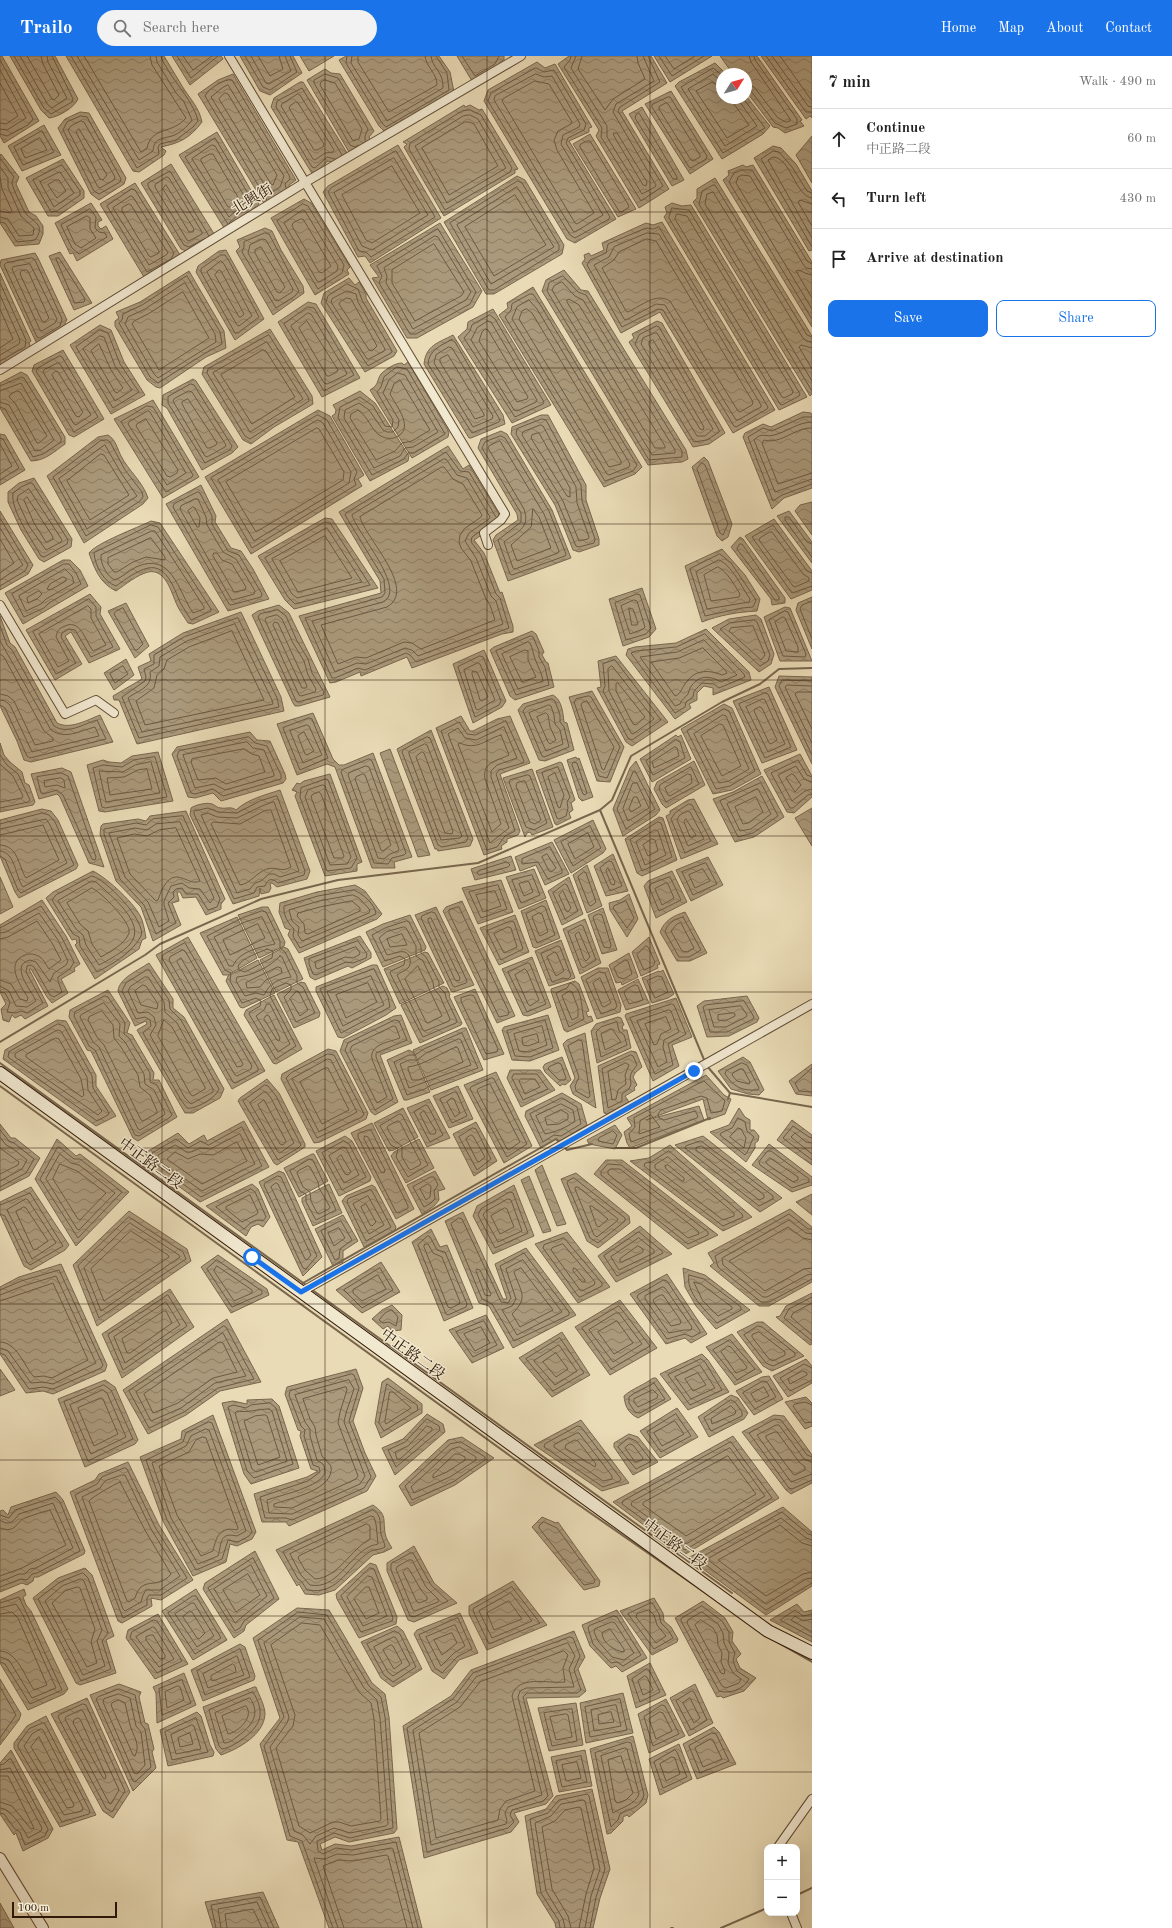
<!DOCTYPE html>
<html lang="en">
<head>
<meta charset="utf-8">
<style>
	:root { --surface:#fff; --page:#f2f2f2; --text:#222; --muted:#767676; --line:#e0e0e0; --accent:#1a73e8 }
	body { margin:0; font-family:"Old Standard TT","Noto Serif TC",serif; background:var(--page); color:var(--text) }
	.controls { position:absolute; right:12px; bottom:12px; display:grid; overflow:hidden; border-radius:8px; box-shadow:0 4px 16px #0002 }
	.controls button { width:36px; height:36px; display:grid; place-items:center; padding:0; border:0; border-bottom:1px solid var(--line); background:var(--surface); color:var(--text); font:20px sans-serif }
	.compass { position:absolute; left:716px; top:12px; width:36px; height:36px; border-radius:50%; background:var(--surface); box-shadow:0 4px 16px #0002; rotate:53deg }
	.scale { position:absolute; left:12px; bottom:10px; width:105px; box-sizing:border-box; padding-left:4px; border:2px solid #301908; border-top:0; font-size:11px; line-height:14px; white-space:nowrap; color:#301908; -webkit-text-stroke:3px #f1e8d0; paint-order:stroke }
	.stop { position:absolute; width:12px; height:12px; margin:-9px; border:3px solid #1a73e8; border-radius:50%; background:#fff }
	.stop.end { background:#1a73e8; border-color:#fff; box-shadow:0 1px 4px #0008 }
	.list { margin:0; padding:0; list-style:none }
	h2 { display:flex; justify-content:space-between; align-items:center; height:52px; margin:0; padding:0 16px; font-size:17px }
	h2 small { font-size:13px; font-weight:400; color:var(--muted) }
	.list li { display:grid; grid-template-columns:26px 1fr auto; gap:12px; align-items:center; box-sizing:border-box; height:60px; padding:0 16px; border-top:1px solid var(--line) }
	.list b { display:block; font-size:15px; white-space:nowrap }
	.list p { margin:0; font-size:13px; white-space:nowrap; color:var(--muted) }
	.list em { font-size:13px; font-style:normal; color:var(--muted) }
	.actions { display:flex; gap:8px; padding:12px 16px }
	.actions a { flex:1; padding:9px 0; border:1px solid var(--accent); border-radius:8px; text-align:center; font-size:14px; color:var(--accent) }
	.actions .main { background:var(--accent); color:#fff }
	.icon { flex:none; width:22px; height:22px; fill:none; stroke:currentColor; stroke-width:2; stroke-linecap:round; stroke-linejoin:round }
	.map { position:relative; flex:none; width:812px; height:1872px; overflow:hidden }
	header { display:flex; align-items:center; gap:24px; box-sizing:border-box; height:56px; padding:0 20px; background:var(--accent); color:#fff }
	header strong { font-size:19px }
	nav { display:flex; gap:22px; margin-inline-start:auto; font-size:14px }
	.search { width:280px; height:36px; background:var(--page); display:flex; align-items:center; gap:10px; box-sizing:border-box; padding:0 14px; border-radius:22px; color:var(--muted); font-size:15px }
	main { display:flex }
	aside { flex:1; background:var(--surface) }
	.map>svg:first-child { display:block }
	.water { fill:url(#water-waves); stroke:#79664d }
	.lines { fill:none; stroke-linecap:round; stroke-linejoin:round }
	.shore { stroke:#6d5942; stroke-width:1 }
	.stream { stroke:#79664d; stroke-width:2 }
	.minor-casing { stroke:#5e4a34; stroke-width:10 }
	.tertiary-casing { stroke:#5e4a34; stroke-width:12 }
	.secondary-casing { stroke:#301908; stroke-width:14 }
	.minor { stroke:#f1e8d0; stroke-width:8 }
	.tertiary { stroke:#f1e8d0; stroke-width:10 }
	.secondary { stroke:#f1e8d0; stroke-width:12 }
	.route { stroke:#1a73e8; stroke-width:5 }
	.grid { fill:none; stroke:#301908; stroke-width:1; stroke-opacity:0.55 }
	.labels { text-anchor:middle; stroke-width:3; stroke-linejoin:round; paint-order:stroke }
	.street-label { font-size:15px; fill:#301908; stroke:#f1e8d0 }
</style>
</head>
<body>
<header>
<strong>Trailo</strong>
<div class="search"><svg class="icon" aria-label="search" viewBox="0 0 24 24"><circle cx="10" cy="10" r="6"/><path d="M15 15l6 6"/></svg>Search here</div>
<nav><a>Home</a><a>Map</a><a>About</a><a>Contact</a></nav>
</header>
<main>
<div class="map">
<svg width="812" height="1872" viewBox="0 0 812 1872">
	<defs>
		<pattern id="water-waves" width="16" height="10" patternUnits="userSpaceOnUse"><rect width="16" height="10" fill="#aa997b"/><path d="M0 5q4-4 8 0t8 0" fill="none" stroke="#8b7c63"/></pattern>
	</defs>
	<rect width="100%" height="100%" fill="#e9dbb6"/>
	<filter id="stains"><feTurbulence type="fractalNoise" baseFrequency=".005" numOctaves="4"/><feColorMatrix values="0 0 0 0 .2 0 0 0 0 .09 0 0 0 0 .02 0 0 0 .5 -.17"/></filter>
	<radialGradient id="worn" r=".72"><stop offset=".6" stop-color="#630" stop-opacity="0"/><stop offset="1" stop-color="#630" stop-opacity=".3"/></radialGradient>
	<g class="water">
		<polygon points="0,0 2,0 39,65 4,87 0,80"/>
		<path d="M10,0h45l23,43c-4,9 -20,18 -29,19l-8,-8z"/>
		<path d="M66,0h98c6,10 12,20 18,30 8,13 17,21 20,36 -12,16 -22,21 -41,25l5,4 -2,4 -25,17 -6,-1z"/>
		<polygon points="172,0 221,0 223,3 190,29"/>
		<polygon points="240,0 293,0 302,17 270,39 260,35"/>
		<polygon points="300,0 334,0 309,15"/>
		<polygon points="346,0 439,0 450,16 454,36 385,76 379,70 339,4"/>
		<polygon points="457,0 504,0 504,4 500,6 500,10 472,25"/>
		<polygon points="569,0 651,0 667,27 622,55 669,133 639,152 596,80 599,74 558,8"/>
		<polygon points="654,0 712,0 670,26"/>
		<polygon points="720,0 757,0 802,64 800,65 804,70 785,77 778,72 773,71 746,35 746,18 733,18"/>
		<polygon points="761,0 812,0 812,62 810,60 806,63"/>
		<polygon points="537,6 545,12 555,8 592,71 589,72 589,76 569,85 616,163 575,187 567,183 484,45 488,34"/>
		<polygon points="715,7 726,18 722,18 722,42 746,42 746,40 770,70 763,78 722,103 675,30 679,26"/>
		<polygon points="325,13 331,17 340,18 374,75 369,81 371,87 354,96 352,94 349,96 307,24"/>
		<polygon points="233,18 296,124 289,129 290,132 265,149 198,38 218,24"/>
		<polygon points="300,26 303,26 349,100 336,108 328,105 313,119 271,51 274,42"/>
		<polygon points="671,35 713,103 690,118 645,48"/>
		<polygon points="464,49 465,51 470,49 479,54 482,53 518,113 515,114 515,117 444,160 404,91 407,88 403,86"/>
		<polygon points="642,51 684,124 672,130 629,58"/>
		<polygon points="80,56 89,57 126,122 124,128 99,144 91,138 58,72 65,63"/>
		<polygon points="44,69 61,99 22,115 8,90"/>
		<polygon points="217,76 259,148 226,175 179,99"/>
		<polygon points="590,78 636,153 618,161 573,88"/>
		<polygon points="812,80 812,127 796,99"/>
		<polygon points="398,89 441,162 370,207 365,200 358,201 323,136 328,130"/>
		<polygon points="773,90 781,92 796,108 812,135 812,194 809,195 754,102"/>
		<polygon points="1,98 19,121 16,128 29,156 36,160 43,170 43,178 39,188 15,190 0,167 0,99"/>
		<polygon points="63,103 84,135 84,142 58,160 48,160 26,122"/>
		<polygon points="171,108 216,181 189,196 181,193 141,127"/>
		<polygon points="743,109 746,111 753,109 812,206 812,271 723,124 729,119 728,115"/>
		<polygon points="517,120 525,124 564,189 562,198 494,238 486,238 444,166"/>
		<polygon points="715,122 812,280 812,338 810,340 693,146 697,142 697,133"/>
		<polygon points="135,127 180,199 144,221 100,148"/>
		<polygon points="304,143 311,147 350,211 347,214 349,218 315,239 271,162"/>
		<polygon points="91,147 102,164 98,166 98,170 101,173 106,170 113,183 77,205 73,197 70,198 55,167"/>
		<polygon points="672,147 682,150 691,149 807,341 779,354 664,161 667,157 665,151"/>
		<polygon points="662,166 775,354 733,377 660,256 621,277 582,207 585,203 584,199 589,197 591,200 604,194 602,187 646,167 653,169"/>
		<polygon points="440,167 482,235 473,251 417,282 407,282 372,222 379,221 370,209"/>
		<polygon points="265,172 272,175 281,194 303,230 304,237 273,259 236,195 240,191 237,184"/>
		<polygon points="226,194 264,263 235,284 196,216 198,210 219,195"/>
		<polygon points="60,196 92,247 74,254 49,200"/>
		<polygon points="35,197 38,202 67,264 65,267 66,271 37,288 0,209 1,204"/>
		<polygon points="564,214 581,234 588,235 686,394 688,403 682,406 648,409 542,235 546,224"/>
		<polygon points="189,215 224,275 226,292 206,301 160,332 156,331 147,324 115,270 115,265 119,262 116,256 140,246"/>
		<polygon points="0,217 31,285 29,287 31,292 0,309"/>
		<polygon points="349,222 355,229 359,226 366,238 366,242 397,295 394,300 365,316 321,247 324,237"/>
		<polygon points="533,231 642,411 635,418 604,431 499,259 508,252 507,247"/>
		<polygon points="308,246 316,248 360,322 322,341 278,266"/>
		<polygon points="493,253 551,349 512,367 458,281 467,273 468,266"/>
		<polygon points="657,265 662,267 725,377 709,388 693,391 629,286 634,282 632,278"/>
		<polygon points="100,269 111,274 124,306 145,339 111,358 70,289"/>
		<polygon points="270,273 312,340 313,348 274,371 251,388 243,384 202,318 204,311"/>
		<path d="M453,279l50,80 2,9 -34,14h-2l-45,-74c2,-19 14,-21 29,-29z"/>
		<polygon points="63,294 104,363 74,381 69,379 32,315 34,309"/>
		<path d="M408,306l41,70 -1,5 -36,21 -42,-68c10,-6 6,-9 11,-16 5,-5 14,-11 21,-11l2,2z"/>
		<path d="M21,316l6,3 38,62v7c-10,7 -20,17 -34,17l-31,-53v-25z"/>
		<polygon points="193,323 196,325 238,391 232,397 202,414 167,352 162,349 163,339"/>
		<polygon points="360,335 375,347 409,400 408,405 370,425 332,360 335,358 336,354 333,349"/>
		<polygon points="153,344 199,421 163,442 114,363"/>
		<polygon points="318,354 330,360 364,419 358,423 362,430 251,498 205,421"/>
		<polygon points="803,356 811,357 812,359 812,432 784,442 772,453 743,381 745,377 763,368 771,371"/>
		<polygon points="541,359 548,359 586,429 586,444 599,483 599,489 579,496 573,494 555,449 511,378 512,371"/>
		<polygon points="501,375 507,378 552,454 571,502 508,525 493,484 496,479 518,464 517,458 478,392 481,383"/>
		<polygon points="0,378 5,379 25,414 0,429"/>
		<path d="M108,379c8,5 9,13 13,21 7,14 22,26 27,42l-5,6 -59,39 -37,-67 51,-39z"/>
		<polygon points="448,390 463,413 469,409 503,465 474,484 484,497 500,537 502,536 513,570 513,576 502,578 412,612 407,601 361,620 360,616 336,626 330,627 299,560 381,537 380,525 339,456"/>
		<polygon points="704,401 708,405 732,468 728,481 722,485 717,480 692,411"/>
		<polygon points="34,422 72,483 71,491 44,506 39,503 21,474 8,446 8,436 19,427"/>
		<polygon points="201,429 216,460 215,466 231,492 241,495 253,513 269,543 228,555 166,448"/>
		<polygon points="812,446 812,479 795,455 800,449"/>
		<polygon points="0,455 33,509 28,518 0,534"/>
		<polygon points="789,455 812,486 812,507 777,460"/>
		<polygon points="325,462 332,463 378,532 294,553 285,544 258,500"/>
		<polygon points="774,463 812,515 812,534 791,543 745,480"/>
		<path d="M151,465l9,2 59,89 -26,12 -5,-1c-3,-5 -7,-10 -10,-16 -6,-11 -11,-39 -30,-35 -11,3 -22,12 -32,19 -16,-8 -21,-21 -27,-38 9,-11 48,-25 62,-32z"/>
		<polygon points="740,481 743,483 785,542 785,547 772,549 771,543 731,491"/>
		<path d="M722,493l23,26 15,24 -3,12c-19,1 -37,4 -55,11l-17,-56z"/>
		<polygon points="63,504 70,504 80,514 88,530 23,568 5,537"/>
		<polygon points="642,532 656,573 649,581 623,590 609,543"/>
		<polygon points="90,538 101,551 100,558 120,593 89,607 71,576 65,580 82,608 55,624 26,574"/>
		<polygon points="812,541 812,593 796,554 798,547"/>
		<polygon points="126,547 149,590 135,602 108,555"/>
		<polygon points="279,549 289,557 330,641 299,650 295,650 293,647 252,559 258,555"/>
		<polygon points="785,551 790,552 812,605 780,605 764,561"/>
		<polygon points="241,556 281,641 284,655 137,688 119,644 114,644 113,640 142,623 138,611 151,605 149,598 183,577"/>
		<polygon points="756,559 761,563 774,598 771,608 759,616 712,572 729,563"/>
		<path d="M0,560l10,27 5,4 42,76c13,7 30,-3 43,-8l13,27 -82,20 -7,-2 -7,-19 -17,-35z"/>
		<polygon points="706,573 749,616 751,624 713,639 713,632 704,630 697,637 697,644 689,648 691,652 675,663 626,599 628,593 635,591 676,587"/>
		<polygon points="532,575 536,578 544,596 542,599 546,606 548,607 554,631 515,644 510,640 490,594 494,591"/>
		<polygon points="484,594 506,645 502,651 473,667 453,608"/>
		<polygon points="616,600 668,666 632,690 626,686 597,632 601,631 598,605"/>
		<polygon points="126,603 134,619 114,634 104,617"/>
		<polygon points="779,620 812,621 812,708 775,631"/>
		<polygon points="769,631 797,694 762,707 733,645"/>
		<polygon points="592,635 624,691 610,726 597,725 569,641"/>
		<path d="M553,639c9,5 10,18 11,27l3,1 7,27 -29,11 -6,-1 -21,-50 5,-6z"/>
		<polygon points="724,648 732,652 761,718 732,734 713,738 681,673"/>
		<polygon points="313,657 333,703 339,709 344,709 373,697 412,801 394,806 395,812 372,812 335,711 327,708 297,719 277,668"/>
		<polygon points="461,660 470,675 473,675 497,663 510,660 530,707 500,718 520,775 518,779 507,783 507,786 501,790 502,793 484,799 436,672"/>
		<polygon points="431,674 473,783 470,790 438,795 437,793 435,793 397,693"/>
		<polygon points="250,676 257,684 270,685 285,718 286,723 283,727 221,745 213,737 195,742 188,741 172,698 177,691"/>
		<polygon points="676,679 678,681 681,679 691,703 652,726 640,703"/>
		<polygon points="0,687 4,699 10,706 22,716 25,727 29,729 35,746 33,749 0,756"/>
		<polygon points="390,693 430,799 418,801 380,697"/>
		<polygon points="158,696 173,745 105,756 99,755 87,709 103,704 109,706 121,707 132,700"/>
		<polygon points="800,698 812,720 812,741 794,757 787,756 764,714"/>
		<polygon points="576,701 577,703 579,702 593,741 582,745 579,742 567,704"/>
		<polygon points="636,705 660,754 656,759 623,780 613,753 630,712"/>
		<polygon points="694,705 705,729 666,752 662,748 654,733 657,726"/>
		<polygon points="560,706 562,707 575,744 571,747 573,754 569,757 571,762 557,769 555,768 536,715"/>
		<polygon points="62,712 71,716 104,811 89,807 60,741 57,738 39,743 31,718"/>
		<polygon points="532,713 553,771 532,779 530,776 527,777 525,781 503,722"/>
		<polygon points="330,718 362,806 357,808 357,815 325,820 295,740 297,736 292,734 297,727 300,728 304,725"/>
		<polygon points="762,720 784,761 754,781 735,786 713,743 733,736"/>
		<path d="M280,734l30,81 -3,8 -30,8 -5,-4 -2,1 1,4 -2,4 -8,2 -1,-6 -1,8 -26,8 -43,-89 1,-7c4,-3 16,-6 21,-4 3,1 5,4 9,4 5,1 10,-2 15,2 12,-11 29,-15 44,-20z"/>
		<polygon points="694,743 718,788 681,803 666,760 670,758 670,755 688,744"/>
		<polygon points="812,752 812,790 795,762"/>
		<polygon points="42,753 51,755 58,764 78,809 76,813 19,842 15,836 0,800 0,764"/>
		<polygon points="186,755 225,843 221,848 221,853 206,859 196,841 183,842 180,836 177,836 179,845 172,847 181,869 153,885 141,851 116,825 100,778 101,770 103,768 138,763 146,765 150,760"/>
		<polygon points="659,761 663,762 677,804 642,820 637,817 625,783"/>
		<polygon points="593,764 606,793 603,797 571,817 554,784"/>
		<polygon points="552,786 569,818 545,829 536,809 520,815 515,801"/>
		<polygon points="613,798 628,835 606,840 594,810"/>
		<polygon points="511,800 516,814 475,824 471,813"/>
		<polygon points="708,801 723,829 691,845 676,814"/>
		<polygon points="587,809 602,850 587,857 573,819"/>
		<polygon points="534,813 546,842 519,853 506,821"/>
		<path d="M93,815c14,7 44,34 49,49 2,6 3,12 4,18l-4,2 -3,9 -44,30 -20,-34 2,-2 -1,-4 -4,1 -26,-42 7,-6z"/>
		<polygon points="672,815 687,846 656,862 644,830 648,825"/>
		<polygon points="0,821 13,851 0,858"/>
		<polygon points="569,821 583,858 562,869 548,835"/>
		<polygon points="501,824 513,856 478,868 462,832"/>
		<polygon points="355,829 365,835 382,858 377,863 299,897 288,879 290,874 285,872 279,856 280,847 317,836"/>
		<polygon points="629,838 638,863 627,881 610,854 609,847 620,844"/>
		<polygon points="42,844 66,880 80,908 74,912 75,915 61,923 68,937 52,947 47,941 31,913 29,913 48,950 25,963 21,959 15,962 12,959 9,966 3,964 1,953 6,948 0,936 0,869"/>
		<polygon points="546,844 560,882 536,892 533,891 521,855"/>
		<polygon points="462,845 515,960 497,967 443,855 446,851"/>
		<polygon points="262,851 268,851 285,886 284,890 259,902 238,859"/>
		<polygon points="436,851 474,929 453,936 451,935 415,859"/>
		<polygon points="603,852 617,894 602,898 588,859"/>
		<path d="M685,856l22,41 -17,8h-13l-17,-29c5,-12 13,-16 25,-20z"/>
		<polygon points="410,859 426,891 425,894 383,911 366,876 383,868"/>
		<polygon points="515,859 529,896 499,909 480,872"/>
		<polygon points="237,861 257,902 228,919 223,919 200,877"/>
		<polygon points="585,863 601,907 580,918 563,873"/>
		<polygon points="360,880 371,897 371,902 352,912 348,910 315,924 310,921 304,902"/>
		<polygon points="188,881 265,1015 232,1033 156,899"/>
		<polygon points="649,881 660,908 657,909 658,912 641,920 632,896"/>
		<polygon points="561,884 575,922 549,930 535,895"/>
		<polygon points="284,891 288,893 303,923 276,936 260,904"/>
		<polygon points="425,896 428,897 444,927 400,948 384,913"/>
		<polygon points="629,897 638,921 622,929 621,926 616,927 609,909"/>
		<polygon points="532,901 551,951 528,960 523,959 502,913"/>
		<polygon points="258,904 275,937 243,952 240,951 226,925 228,920"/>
		<path d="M149,907l24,36v9l11,9 40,72 -4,9 -27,15h-8l-48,-83 10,-6 -1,-3 -11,5 -17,-35c1,-13 21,-21 31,-28z"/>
		<polygon points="372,909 377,909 396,952 386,959 343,982 338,981 316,935 316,931"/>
		<polygon points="598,912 608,912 621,949 620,956 597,963 581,921"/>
		<polygon points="663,914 674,938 668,942 652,947 642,922 659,915 660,916"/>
		<polygon points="638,923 649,947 626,954 618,934"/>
		<polygon points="575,925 579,928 589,955 586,956 588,961 591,960 593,965 567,976 564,974 551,935 551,933"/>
		<polygon points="301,926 305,927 320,957 319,961 294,972 277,938"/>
		<polygon points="443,930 447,932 450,939 449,940 462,967 461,969 420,987 401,949"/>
		<polygon points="475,933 504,998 484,1004 454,941"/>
		<polygon points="108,934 130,967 127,977 132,979 154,1017 153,1024 159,1024 177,1061 138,1085 133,1082 91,995 87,994 69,961 70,954"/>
		<polygon points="274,939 302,993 276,1008 273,1007 244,959 246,954"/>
		<polygon points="747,940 759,962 757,966 729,980 707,981 697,950 704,945"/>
		<polygon points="676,942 692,981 672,989 679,1010 653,1025 625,960 626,958"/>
		<polygon points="401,959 412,987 380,999 398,1046 375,1059 371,1056 340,995 344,984 394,960"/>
		<polygon points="548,959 559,994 530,1005 512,1004 502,974 504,971"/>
		<polygon points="618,961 621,962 624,969 622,970 623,974 627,974 631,992 597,1007 591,975 596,968"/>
		<polygon points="57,964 66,965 96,1019 96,1030 116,1060 96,1070 3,1003 5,994"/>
		<polygon points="463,972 466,972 483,1014 431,1034 413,994"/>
		<polygon points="585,977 596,1052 573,1038 570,1030 575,1022 563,988 567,984"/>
		<polygon points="328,993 336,995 368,1057 366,1063 320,1086 314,1087 281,1023 282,1018"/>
		<polygon points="409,994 413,996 430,1036 407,1044 404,1044 387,1004"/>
		<polygon points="631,995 636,996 642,1011 635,1017 633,1021 637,1029 634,1032 635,1034 625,1040 629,1046 607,1058 604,1057 598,1010"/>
		<polygon points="562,1001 571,1024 565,1029 563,1028 560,1030 545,1016 543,1011 545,1008"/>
		<polygon points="743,1001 750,1006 764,1034 759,1039 748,1038 731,1033 718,1015"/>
		<polygon points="812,1008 812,1040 796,1038 789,1025"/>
		<polygon points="510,1014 540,1014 555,1034 521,1051 507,1022"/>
		<polygon points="496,1016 532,1090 504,1107 464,1029"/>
		<polygon points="706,1019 724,1039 731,1043 725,1058 708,1064 703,1043 646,1064 699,1050 704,1064 630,1092 627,1087 624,1076 632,1070 627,1062"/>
		<polygon points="267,1023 279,1037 305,1088 305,1091 277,1109 274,1107 238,1045 240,1042"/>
		<polygon points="458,1030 473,1063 449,1072 433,1040"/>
		<polygon points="562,1037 581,1048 587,1069 560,1085 556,1083 541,1092 525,1060 526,1055"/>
		<polygon points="429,1043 450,1082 427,1091 407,1052"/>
		<polygon points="403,1052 418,1081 394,1094 389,1095 374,1067"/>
		<polygon points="739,1052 745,1061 750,1064 750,1074 754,1074 759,1080 758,1085 755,1087 755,1092 746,1106 710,1076 729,1069"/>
		<polygon points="792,1064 812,1079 812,1109 777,1084"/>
		<polygon points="244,1065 269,1111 200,1146 146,1106 149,1104 145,1097 178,1077 189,1088 204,1079 207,1085"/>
		<polygon points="476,1066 497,1105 474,1120 453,1078"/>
		<polygon points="372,1067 414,1153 396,1163 351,1077"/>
		<polygon points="0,1068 11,1082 15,1082 40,1102 29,1120 0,1135"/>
		<polygon points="615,1069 622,1079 615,1093 589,1088 587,1084"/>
		<polygon points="345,1080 352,1085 371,1121 370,1125 339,1140 316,1095"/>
		<polygon points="703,1080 782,1142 760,1156 675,1089"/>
		<polygon points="57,1083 76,1100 80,1098 129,1136 76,1190 35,1123"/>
		<polygon points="419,1083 434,1112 406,1127 391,1100 394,1096"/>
		<polygon points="769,1088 812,1121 812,1129 792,1136 752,1109"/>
		<polygon points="670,1089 752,1161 723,1175 630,1105 649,1102"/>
		<polygon points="312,1098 314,1098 328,1125 299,1141 284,1112"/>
		<polygon points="606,1104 622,1104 718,1179 688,1193 594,1118"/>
		<polygon points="542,1109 566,1168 557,1170 535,1114"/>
		<polygon points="279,1115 284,1117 322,1201 303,1220 259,1126"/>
		<polygon points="435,1115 445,1133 438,1135 439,1144 434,1150 422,1158 407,1129"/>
		<polygon points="576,1117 629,1160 630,1167 598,1192 587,1185 561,1123"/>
		<polygon points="529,1120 551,1175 543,1177 521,1124"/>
		<polygon points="252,1128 258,1133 270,1161 263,1171 258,1168 251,1171 246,1180 206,1150"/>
		<polygon points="329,1128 342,1157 313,1170 302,1146 302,1142"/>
		<polygon points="372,1129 375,1131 396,1171 395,1174 364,1191 342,1145 346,1140"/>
		<polygon points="514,1129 534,1180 493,1198 473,1160 477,1150"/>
		<polygon points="31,1131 69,1189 65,1194 31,1214 24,1210 0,1158 0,1146"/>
		<polygon points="812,1138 812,1159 796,1146"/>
		<polygon points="790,1153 812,1171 812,1226 769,1250 759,1250 710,1210 714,1207 708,1197"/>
		<polygon points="129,1155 187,1193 191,1205 97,1270 73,1209"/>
		<polygon points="463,1156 503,1243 507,1243 495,1208 526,1192 576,1259 513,1292 489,1250 479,1247 445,1165"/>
		<polygon points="343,1159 358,1185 343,1195 343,1206 333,1210 315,1173"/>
		<polygon points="640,1170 672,1198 616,1226 598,1200"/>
		<polygon points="431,1173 440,1191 447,1189 473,1252 444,1265 412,1186"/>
		<polygon points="567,1176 610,1231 578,1247 535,1188"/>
		<polygon points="218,1199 267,1233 269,1239 231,1257 201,1211"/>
		<polygon points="381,1206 400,1236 362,1257 336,1234"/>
		<polygon points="61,1208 107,1309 105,1315 53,1338 43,1335 26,1337 0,1298 0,1231 19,1221"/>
		<polygon points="683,1212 705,1219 750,1254 716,1273 696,1250 685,1231"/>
		<polygon points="667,1218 707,1278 691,1287 685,1282 666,1288 630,1238"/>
		<polygon points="170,1233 194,1271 122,1322 102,1278"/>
		<polygon points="812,1237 812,1288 810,1289 776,1261 780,1260 786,1250"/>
		<polygon points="620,1244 657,1292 610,1319 575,1271"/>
		<polygon points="392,1249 402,1259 401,1274 392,1275 388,1270 383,1273 372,1263 382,1254"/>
		<polygon points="486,1259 504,1292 472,1307 449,1274"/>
		<polygon points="227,1263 261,1326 220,1335 186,1359 148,1378 123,1334"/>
		<polygon points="757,1266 763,1266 804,1300 772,1315 763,1310 737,1276"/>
		<polygon points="562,1276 590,1319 552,1341 519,1302"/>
		<polygon points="732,1278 762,1316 735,1329 706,1291"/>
		<polygon points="702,1298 708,1304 729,1336 688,1354 660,1318"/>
		<polygon points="806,1303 812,1310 812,1327 788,1341 773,1320"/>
		<polygon points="0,1313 15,1334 0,1340"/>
		<polygon points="356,1313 363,1332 353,1365 365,1397 376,1420 367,1435 289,1470 286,1466 262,1466 254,1438 307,1421 318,1415 311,1413 300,1380 301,1375 298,1374 285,1338 287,1331"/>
		<polygon points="769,1320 783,1343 754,1359 736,1335 762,1321"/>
		<polygon points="388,1322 422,1348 422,1357 381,1382 375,1367 382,1326"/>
		<path d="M653,1322h3l15,21 -33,19c-10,-5 -13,-12 -14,-22 9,-8 20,-11 29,-18z"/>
		<polygon points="105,1324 115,1331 138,1384 135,1388 85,1411 58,1343"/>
		<polygon points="731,1339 738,1342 748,1357 744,1363 709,1381 698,1361"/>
		<polygon points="806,1341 812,1347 812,1370 805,1373 785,1346"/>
		<polygon points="272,1343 279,1350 299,1412 251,1428 244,1418 222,1347 233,1345 247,1348 247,1344"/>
		<polygon points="677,1352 698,1381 660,1402 640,1375"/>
		<polygon points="427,1358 443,1368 445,1376 395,1419 382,1392 403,1383"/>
		<polygon points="213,1359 256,1476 252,1483 237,1490 230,1488 226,1506 193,1520 163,1465 140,1401 181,1383 182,1375"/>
		<polygon points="774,1359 784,1360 812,1399 812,1427 791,1438 786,1434 742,1376"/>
		<polygon points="581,1364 629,1427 602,1435 534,1389"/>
		<polygon points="629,1378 638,1381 658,1406 633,1419 614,1391 614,1387"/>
		<polygon points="733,1380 779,1442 684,1499 613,1446"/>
		<polygon points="462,1381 494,1402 455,1429 411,1450 399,1430 448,1384"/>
		<polygon points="128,1406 159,1469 193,1524 161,1544 151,1542 152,1550 122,1567 118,1565 70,1436 95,1424 99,1418"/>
		<polygon points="56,1436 63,1444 85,1495 84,1498 38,1521 34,1521 33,1525 27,1529 22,1527 0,1536 0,1455 3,1454 8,1459 11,1451"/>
		<path d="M373,1449c14,10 10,13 12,28 1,6 4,10 7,15l-8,4 -11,3 -38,35 -16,5 -14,-1 -6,-10 -2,2 -21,-36z"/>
		<polygon points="783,1451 812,1476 812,1530 766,1559 688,1502"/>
		<polygon points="542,1461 556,1467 558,1466 600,1525 599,1530 584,1534 532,1471"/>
		<polygon points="414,1490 434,1527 457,1547 414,1566 408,1564 387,1515 387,1507"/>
		<polygon points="255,1495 279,1543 246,1569 244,1575 234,1582 203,1533 205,1527"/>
		<polygon points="370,1507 376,1509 397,1561 396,1568 359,1582 337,1543 336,1538"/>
		<polygon points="85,1512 92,1519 114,1580 106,1584 116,1617 80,1629 76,1627 33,1542 58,1522"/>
		<polygon points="513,1525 547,1569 487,1594 469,1558 469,1550"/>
		<polygon points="24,1533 26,1539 23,1541 26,1549 31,1555 68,1633 64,1638 28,1654 0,1607 0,1544"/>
		<polygon points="196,1533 227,1584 193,1604 162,1555"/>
		<polygon points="654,1542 663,1557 664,1565 671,1571 678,1583 677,1586 652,1599 620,1555"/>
		<polygon points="703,1545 725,1562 733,1576 732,1585 741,1598 736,1603 740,1612 756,1622 744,1635 723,1642 721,1640 717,1641 675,1562"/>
		<polygon points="797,1548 804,1556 812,1554 812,1586 770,1564"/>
		<polygon points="297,1552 329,1554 372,1627 385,1638 389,1661 397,1773 394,1777 349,1786 335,1781 320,1788 322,1794 335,1788 351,1790 399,1781 422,1872 329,1872 298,1786 287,1784 260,1688 280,1662 253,1582"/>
		<polygon points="617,1554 647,1602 622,1616 616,1610 611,1612 590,1590 582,1569"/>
		<polygon points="460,1557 478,1597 459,1604 444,1623 432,1615 414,1578 417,1574"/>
		<polygon points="158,1558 188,1608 155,1623 126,1582 128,1574"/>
		<polygon points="397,1570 403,1575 422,1613 393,1631 381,1622 361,1586"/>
		<polygon points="574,1575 585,1601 578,1613 586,1635 579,1641 526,1642 553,1740 546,1748 514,1757 519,1766 511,1776 424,1802 403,1670 451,1640 471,1614"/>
		<polygon points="240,1588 245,1591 255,1620 254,1624 203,1645 191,1614"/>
		<polygon points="650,1607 666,1639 636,1652 627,1620"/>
		<polygon points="184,1617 196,1649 157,1667 156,1637 153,1631"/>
		<polygon points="0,1623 21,1658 19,1664 0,1689"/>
		<polygon points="119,1628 141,1636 139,1641 145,1667 148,1668 154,1693 152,1696 156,1712 133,1735 90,1639"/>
		<polygon points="695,1628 713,1667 689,1680 670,1642"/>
		<path d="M254,1631h2c3,8 9,19 9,27 -1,21 -27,35 -44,41l-5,-6 -13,-42z"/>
		<polygon points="623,1637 633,1677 586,1687 580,1647"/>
		<polygon points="87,1642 130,1736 113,1762 103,1755 51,1658"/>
		<polygon points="666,1643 685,1680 649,1697 638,1658"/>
		<polygon points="576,1647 583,1689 549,1695 538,1652"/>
		<polygon points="197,1656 201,1660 210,1689 214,1696 213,1700 168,1710 160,1674"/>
		<polygon points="46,1660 96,1759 60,1771 14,1692 14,1687 27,1670"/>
		<polygon points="714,1671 719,1676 736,1708 697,1723 683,1688"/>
		<polygon points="633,1680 648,1739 646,1747 629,1761 627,1759 623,1761 623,1765 611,1777 607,1778 590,1693"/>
		<polygon points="679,1688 692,1723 660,1739 649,1703"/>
		<polygon points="11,1694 53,1773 48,1782 23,1795 16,1777 14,1779 0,1758 0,1707"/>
		<polygon points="585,1694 592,1730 559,1736 551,1701"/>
		<polygon points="592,1733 610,1813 600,1842 593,1872 556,1872 555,1867 537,1838 525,1760 546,1753 556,1740"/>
		<polygon points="263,1836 279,1872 213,1872 205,1846"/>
		<polygon points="0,1847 14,1872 0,1872"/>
	</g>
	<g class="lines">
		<g class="shore">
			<polyline points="14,0 44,52 51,58 72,46 73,43 52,0"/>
			<polyline points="20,0 48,49 52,52 67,42 48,6 47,0"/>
			<polyline points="27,0 52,43 54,44 59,39 43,8 41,0"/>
			<path d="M71,0l66,112 22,-14 -1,-7 2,-3 16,-4 17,-13 5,-6c-3,-16 -21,-36 -30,-51 -3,-5 -6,-9 -7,-14"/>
			<path d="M77,0l62,104 14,-9c1,-13 8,-12 19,-15 7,-2 16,-10 20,-16l-8,-18 -8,-9 -19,-31 -1,-6"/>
			<path d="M84,0l57,96 6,-4c5,-22 24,-13 39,-30l-34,-53 -2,-9"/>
			<polyline points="177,0 191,22 218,0"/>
			<polyline points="183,0 193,14 212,0"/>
			<polyline points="245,0 263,31 270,34 297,16 290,0"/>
			<polyline points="251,0 266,27 269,28 291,15 285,0"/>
			<polyline points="258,0 270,20 283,13 279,0"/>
			<polyline points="347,0 346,7 382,67 386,71 449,34 447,17 436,0"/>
			<path d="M352,0l-1,7 36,58 56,-33c1,-16 -11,-20 -12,-32"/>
			<path d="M358,0v6l31,50 48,-27c0,-12 -11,-18 -12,-29"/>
			<polyline points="462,0 475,20 495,8 499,0"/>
			<polyline points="571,0 570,4 564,11 602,72 601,81 641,145 663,130 618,55 620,51 660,26 648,0"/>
			<polyline points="576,0 571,12 607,70 607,81 642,138 655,131 656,129 613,56 616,48 654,25 643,0"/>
			<polyline points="582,0 578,13 605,54 613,43 645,23 638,7 637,0"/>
			<polyline points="659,0 672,20 704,0"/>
			<polyline points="665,0 674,13 695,0"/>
			<polyline points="766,0 806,56 812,56"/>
			<polyline points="772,0 808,50 812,51"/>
			<polyline points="780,0 812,45"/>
			<polyline points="0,4 33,63 28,69 7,80 0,78"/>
			<polygon points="536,12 544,16 554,14 586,68 584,74 568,82 566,87 610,161 609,163 575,182 570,179 488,45 491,37"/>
			<polyline points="0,14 26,62 7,74 0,73"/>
			<polygon points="536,18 544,21 552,20 580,68 579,71 563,79 561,88 603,159 575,176 573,175 494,44 495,40"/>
			<polyline points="722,19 713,12 681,31 723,97 765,72 743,42"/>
			<polygon points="325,24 335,27 362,73 359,83 353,85 320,29 321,26"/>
			<polygon points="535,25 549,28 572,66 571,68 558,75 554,84 557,94 594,157 577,168 575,167 502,45 503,43"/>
			<polyline points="722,26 713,18 688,33 725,90 757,70 737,42"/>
			<polyline points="0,27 18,60 6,68 0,67"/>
			<polyline points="746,28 754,31 778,62 786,66 790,65 790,63 751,6 749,0"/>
			<polygon points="228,29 284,120 280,131 271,137 269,136 211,41 222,32"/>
			<polyline points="722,32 712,26 696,35 727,82 749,69 734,48 731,42"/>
			<polyline points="746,33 751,35 775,67 786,72 797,68 797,63 755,4 754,0"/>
			<polygon points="225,37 228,38 277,119 273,129 271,128 219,43"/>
			<polygon points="298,38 300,39 334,94 333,96 325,97 315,104 313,103 281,50 282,48"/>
			<polygon points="668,41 670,41 707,100 706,103 691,112 689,111 652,51 652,49"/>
			<polygon points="296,46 298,47 324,88 323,91 317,94 314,94 289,52 290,50"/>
			<polygon points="666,47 668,48 700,99 700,101 693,105 691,104 659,53 659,51"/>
			<polygon points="470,54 481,59 512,112 510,116 445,154 409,93 410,87 462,55"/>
			<polygon points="639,57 677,121 677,123 673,123 635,62 636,59"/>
			<polygon points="470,59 478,63 506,112 447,147 415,90 463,60"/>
			<polygon points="81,60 87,61 121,123 120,126 99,138 94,135 63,74 67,66"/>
			<polygon points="81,65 84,66 115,121 114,124 100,132 98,131 68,74 71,70"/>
			<polygon points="465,66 469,66 474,68 498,110 449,139 422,92"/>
			<polygon points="79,73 107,119 103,124 100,123 76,76"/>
			<polygon points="42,75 54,96 23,109 14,91"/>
			<polygon points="614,77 617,77 647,126 646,130 643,129 614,80"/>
			<polygon points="40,82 47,94 25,102 21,93"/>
			<polygon points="587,85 590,85 629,150 628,152 621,156 619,155 580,91 580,89"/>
			<polygon points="212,89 215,90 247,145 229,161 192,103"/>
			<polyline points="358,89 355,91 350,89 314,27 314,24 325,18 338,22 368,73 365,80 365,85"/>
			<polygon points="396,95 435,161 371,201 366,196 359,195 328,136 331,132"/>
			<polygon points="210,98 213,98 239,143 231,151 228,151 201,105 201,103"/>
			<path d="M0,102l14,19c-1,2 -2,4 -2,6 0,4 12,29 15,32 9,8 18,11 8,25l-18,2 -12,-19 -5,-1"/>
			<polygon points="394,102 428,159 372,194 362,190 334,137"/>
			<polyline points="335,103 327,101 315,112 312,111 276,51 277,45 302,32 342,99"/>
			<polygon points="62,109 80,135 80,139 57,155 51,156 33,124"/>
			<polygon points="392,110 420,157 372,187 366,184 342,139"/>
			<polyline points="0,111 8,122 8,131 21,160 34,172 33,179 19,180 8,163 0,161"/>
			<polygon points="60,116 74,137 54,151 40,126"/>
			<polyline points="0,121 2,133 12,155 10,157 0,155"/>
			<polygon points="167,121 169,122 202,176 202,178 189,185 187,184 155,131 155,129"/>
			<polygon points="56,124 59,124 66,135 57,142 48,129"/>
			<polygon points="518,125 522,127 559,189 559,194 494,234 489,234 450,167"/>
			<polygon points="166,129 194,173 193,176 189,176 163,133"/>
			<polygon points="517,131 554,191 491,228 457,169"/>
			<polygon points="132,133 135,134 174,197 171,203 147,216 107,150"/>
			<polyline points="812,137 807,135 792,111 779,96 773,95 761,103 812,191"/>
			<polygon points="515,139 546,189 494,220 465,171"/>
			<polygon points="131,140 133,141 168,197 166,199 149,209 113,152"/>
			<path d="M812,142c-17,-2 -21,-40 -39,-41l-5,3 44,78"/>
			<path d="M267,144l-62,-104c3,-7 20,-18 27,-16l57,95 1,4 -5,5 1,4"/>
			<polygon points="129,148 131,149 159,195 159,197 151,201 149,200 122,155 122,152"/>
			<polygon points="303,148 308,150 344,209 342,217 318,233 277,165"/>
			<polyline points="812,148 800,144 798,146 812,170"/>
			<polygon points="672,152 689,154 800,338 799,340 782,349 780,348 669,162"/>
			<polygon points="90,153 96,161 95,172 99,176 105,177 107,181 79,198 72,192 61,169"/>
			<polygon points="303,154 305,155 338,210 337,215 320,226 317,225 284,167"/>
			<polygon points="677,158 687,160 793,335 792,338 784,342 782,341 675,163"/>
			<polygon points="87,160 90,162 90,173 96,182 81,192 75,188 67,171"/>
			<polygon points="301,163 303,163 331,210 322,217 319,216 292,170 293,167"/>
			<polyline points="228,168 185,101 215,82 253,146 229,167"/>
			<polygon points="659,171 768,351 767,353 736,371 734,370 663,254 658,253 622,271 587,209 590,204 606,197 608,188 646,172 653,173"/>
			<polygon points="438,173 476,236 470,248 416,278 410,278 379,227 382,220 377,210"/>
			<polygon points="265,177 269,178 299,235 295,240 276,252 242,196 244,191 244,186"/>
			<polygon points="647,177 659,178 761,349 761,351 738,364 736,364 665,249 656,248 626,264 624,263 594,209 609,201 614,191"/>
			<polygon points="435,180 438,181 471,236 466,244 413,273 386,227 387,220 384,212"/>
			<polyline points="204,183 189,191 184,189 148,130 148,127 170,115 209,180"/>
			<polygon points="263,183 266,184 293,233 292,236 278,245 275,244 248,197 250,189"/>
			<path d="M647,183l9,2 97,161 -1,3 -12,7 -2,-1 -68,-110c-14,-9 -29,5 -42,11l-2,-1 -24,-43 12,-8 5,-8z"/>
			<polygon points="434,188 464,236 461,240 415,265 392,227 392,214"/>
			<polygon points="261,191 285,231 280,237 277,236 255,197 255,194"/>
			<polygon points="221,199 225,199 229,205 259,261 238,277 235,277 201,216 201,213"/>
			<polygon points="32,202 35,204 62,263 60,270 40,282 37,281 4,209 6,207"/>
			<polygon points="56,202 59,202 85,243 84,246 75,247"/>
			<polygon points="221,205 224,208 252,260 239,270 237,269 207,216"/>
			<polygon points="30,208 57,263 55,267 42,275 40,274 12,213 13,211"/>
			<polyline points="812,208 807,205 752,114 742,114 734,117 729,126 812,263"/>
			<polyline points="812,213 806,212 803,208 750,120 742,119 738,121 736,127 812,253"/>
			<polygon points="26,214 28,215 49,262 45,266 42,265 20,218 21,215"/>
			<polygon points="219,214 221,215 244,258 241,261 239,261 215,219"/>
			<polyline points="812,219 805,217 799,214 796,215 812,242"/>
			<polygon points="187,220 220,276 222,288 204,298 158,327 150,321 119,267 122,264 123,258 142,249"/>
			<polygon points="563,220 578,236 586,239 682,395 682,401 649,404 547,235 549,227"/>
			<polygon points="562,226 575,240 583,244 675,394 675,397 652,399 552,234 554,230"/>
			<polyline points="0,227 26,284 25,291 0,305"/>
			<polygon points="185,227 215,278 216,286 158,322 154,318 125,268 128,261 145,253"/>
			<polygon points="347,228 358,233 362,244 392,295 391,297 368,310 326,246 328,240"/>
			<polygon points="347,235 356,238 358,246 385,293 384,295 369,303 367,303 331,246 332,243"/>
			<polygon points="183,236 209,282 159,314 132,268 134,265 148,258"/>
			<polygon points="530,238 533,238 541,250 637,409 633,415 605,425 505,261 511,254 512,248"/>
			<polyline points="0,239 20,284 19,288 0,299"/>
			<polygon points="347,242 351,243 377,290 372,295 369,294 339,248 340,246"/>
			<polygon points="529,244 537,253 630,408 629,411 609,419 607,418 512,263 517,251"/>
			<polygon points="567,244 569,243 579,249 665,390 665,392 655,392 567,246"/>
			<polygon points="308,251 314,252 354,319 324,335 284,268"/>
			<polyline points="0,253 13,283 0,292"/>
			<polygon points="527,253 532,257 621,405 621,408 609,411 519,263 522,255"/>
			<polygon points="308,257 311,258 347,317 346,319 327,328 324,327 291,270"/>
			<polygon points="490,259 495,263 544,346 543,348 515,361 464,282 470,275 472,269"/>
			<polygon points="307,265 338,314 337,316 329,320 327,320 299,272"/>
			<polygon points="488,265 491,266 537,344 536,346 517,355 514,354 471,284 477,272"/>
			<polygon points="657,270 659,271 719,374 719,376 707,384 694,386 635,288 639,279"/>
			<polygon points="486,273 488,274 528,341 527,343 517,346 479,285 482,276"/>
			<polygon points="100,274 108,277 120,308 139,336 113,352 76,291"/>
			<polygon points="655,277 657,277 713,373 705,380 697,380 641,288 643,282"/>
			<polygon points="269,279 308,341 309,345 250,383 245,380 207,317 208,313"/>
			<polygon points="100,280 104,281 115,310 132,334 115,345 83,293"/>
			<polyline points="812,281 807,279 715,129 713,129 702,135 699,148 812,335"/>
			<path d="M451,284l4,2 45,78 -1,2 -27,11 -44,-69c1,-14 12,-18 23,-24z"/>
			<polygon points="653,284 704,371 703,374 700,373 649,289 649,286"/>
			<polygon points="267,286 303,343 250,376 213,317"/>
			<polyline points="812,286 806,285 803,282 713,136 707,138 705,148 812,325"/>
			<polygon points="99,288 111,314 123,332 117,337 115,336 91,295"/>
			<polygon points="449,291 452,292 493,360 492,363 473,371 434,307 436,299"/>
			<polyline points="812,292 801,289 799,291 812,313"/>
			<polygon points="263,294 266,295 295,341 252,368 221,319"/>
			<polygon points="448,299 484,358 484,360 475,363 440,306 440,303"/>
			<polygon points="60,300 62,301 98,361 74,376 36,315 38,312"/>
			<polygon points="58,307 60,308 91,359 76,369 74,368 43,316 44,314"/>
			<polygon points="397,311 407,313 445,378 414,397 408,397 404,403 372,419 338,362 340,351 360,341 373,350 385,370 392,371 393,364 377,336 381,331 384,321"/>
			<polygon points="56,315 58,316 83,356 79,361 76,360 52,319"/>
			<polygon points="398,317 405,319 438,376 413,391 405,392 400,400 374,412 344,362 345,354 359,347 369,354 383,374 387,376 393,376 398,371 399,364 383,337 389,324"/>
			<path d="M400,324l30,50 -18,11 -10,2 -7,8 -19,9 -26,-42 1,-4 7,-4c11,8 13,19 21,25 5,3 10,4 15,3 23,-8 2,-32 -4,-44l4,-10z"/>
			<polygon points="191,328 194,329 232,390 230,394 205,407 168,347 168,341"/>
			<polyline points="0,330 21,321 24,322 61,382 61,386 43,398 33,401 5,353 0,351"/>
			<polyline points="0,335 21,327 54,384 41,394 35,395 9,349 0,346"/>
			<polygon points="17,335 20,336 47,380 39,387 37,387 15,347 9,341 10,339"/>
			<polygon points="189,335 192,336 226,389 225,391 207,401 205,400 173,345 174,343"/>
			<polygon points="188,343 217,387 216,389 210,392 207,392 182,348 182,346"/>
			<polygon points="147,350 153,351 193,419 192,421 166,436 121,366"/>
			<polygon points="148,355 150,356 186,417 167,429 128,368 129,366"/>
			<polygon points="318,359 327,364 357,416 354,423 356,429 252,492 211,422"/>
			<polyline points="812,361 803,361 772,375 763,372 748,381 773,445 782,439 812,428"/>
			<polygon points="146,363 178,414 177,417 170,421 167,420 136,370 137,368"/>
			<polygon points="542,363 546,364 581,429 582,445 595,483 594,487 579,491 576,490 558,447 516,378 517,373"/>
			<polygon points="318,364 323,367 351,416 349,427 254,485 218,424"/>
			<path d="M812,366c-14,0 -25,10 -38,13 -9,3 -12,-4 -20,5l21,52 37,-13"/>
			<polygon points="541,369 543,370 576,431 577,447 589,481 588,483 579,485 563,445 522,379 523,376"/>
			<polygon points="317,372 319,373 344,416 343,424 256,476 226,426"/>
			<path d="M812,372c-17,-1 -31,17 -48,12l-2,3 16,41 34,-11"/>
			<polygon points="539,377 570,432 570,441 567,440 531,382 532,379"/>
			<polygon points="501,380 505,382 549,455 566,498 565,500 512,519 510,518 498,484 521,466 521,457 482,392 485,386"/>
			<polyline points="0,382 3,383 19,412 0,424"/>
			<polygon points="107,384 110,386 125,414 142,436 143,441 140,445 86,480 53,421 100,385"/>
			<path d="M500,385l44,73 15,37 -1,2 -43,16 -2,-1 -9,-26c12,-10 27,-13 20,-33l-36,-61 1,-2z"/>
			<polyline points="0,388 12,410 0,418"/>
			<polygon points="105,389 121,417 137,440 87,473 59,423"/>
			<polygon points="101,398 104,399 129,439 90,464 67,425"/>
			<path d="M444,403h2l11,16 10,3 23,39 -1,2 -20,14 -4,8 11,17 15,38 5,5 7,23 -85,32 -6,-6 -7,-2 -39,16 -9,-1 -22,9 -23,-51 71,-19c25,-13 -27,-70 -31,-87z"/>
			<polygon points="702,407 705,409 728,468 723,479 720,477 697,413"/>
			<path d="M442,411h2l9,12 10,5 19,31 -1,2 -17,12 -4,6 -1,7 2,6 10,13 15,38 4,6 5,15 -74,29 -9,-6 -8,-1 -38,16 -10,-1 -18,7 -17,-39 66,-18c31,-18 -22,-69 -27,-90z"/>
			<path d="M31,427l2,1 35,56 -1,4 -23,13 -3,-1c-8,-15 -31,-46 -28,-63l8,-6z"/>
			<polygon points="29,433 62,484 61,486 46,494 29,470 17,444 18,440"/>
			<polygon points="198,436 200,437 212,460 212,468 228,495 239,499 262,538 261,541 231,549 229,548 173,451 174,448"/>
			<polygon points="27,441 53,481 53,483 48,486 46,486 34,467 24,444"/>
			<polygon points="195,443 198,443 206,461 207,469 223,496 236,503 255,535 254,538 233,544 231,543 180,453 181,450"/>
			<polygon points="193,451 195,452 200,462 199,471 197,471 188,455"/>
			<polygon points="533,453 539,461 551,492 517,505 511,489 531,471"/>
			<polyline points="0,462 28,509 25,515 0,530"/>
			<polygon points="325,466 330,467 370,529 295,548 288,541 265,502"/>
			<path d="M151,469l7,2 53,82v2l-20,9c-3,-5 -7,-11 -10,-16 -6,-12 -13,-40 -33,-36 -12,3 -22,11 -32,18 -12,-4 -21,-20 -22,-33z"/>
			<polyline points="0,472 23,509 0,524"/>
			<polygon points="327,472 362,526 297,542 292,538 272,503"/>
			<path d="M152,475h3l49,76v2l-11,4c-15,-22 -21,-62 -57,-46 -7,4 -14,10 -21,13 -8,-3 -15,-17 -14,-25z"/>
			<polyline points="479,476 472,481 471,486 481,499 496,538 500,542 509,572 416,606 410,599 406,597 365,614 358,612 335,622 332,622 305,562 382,541 385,537 384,523 345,459 346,457 446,396 460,415 469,416 496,461"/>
			<polygon points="770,476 772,476 803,518 809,522 809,525 795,531 793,530 759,484 760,482"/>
			<polygon points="325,480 352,522 298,536 280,505"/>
			<polygon points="151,482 165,501 165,504 146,501 133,506 117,516 114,516 108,508 108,502"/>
			<polyline points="0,483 14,507 0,517"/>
			<polygon points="740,488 742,488 779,541 779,544 775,544 737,493"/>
			<polyline points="812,488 807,486 789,461 785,461 785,464 812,501"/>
			<polygon points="214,497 217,497 222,504 232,508 246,531 245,534 234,536 213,500"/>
			<polygon points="720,498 731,507 756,544 753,551 742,552 705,560 690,513"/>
			<path d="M719,504c12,4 24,29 31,39l-1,3 -42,7 -11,-37z"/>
			<polygon points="64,508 69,508 76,517 81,528 49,547 44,552 24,561 12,538"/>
			<path d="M718,511c9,4 17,19 22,27l-1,3 -28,4 -7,-26z"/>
			<polygon points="65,513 72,520 74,527 46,543 41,548 26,555 19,540"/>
			<polyline points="812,517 807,515 773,469 752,481 792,537 812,530"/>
			<polygon points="63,521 66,522 66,525 50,534 47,533 50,528"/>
			<polygon points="39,535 42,538 37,543 28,547 27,542"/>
			<polygon points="637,538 640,539 651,572 646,578 626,584 615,547"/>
			<polygon points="89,543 96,551 96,560 113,591 91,601 75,574 69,573 62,577 61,581 76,607 56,618 33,576"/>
			<polygon points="634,544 637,545 645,571 643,573 630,578 621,550"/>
			<polyline points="812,545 802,549 800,553 812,583"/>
			<path d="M88,550l3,3v9l15,27 -13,6c-8,-11 -13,-34 -30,-24 -5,2 -6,5 -7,10l13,24 -11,6 -19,-33z"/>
			<polygon points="123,552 143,588 137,594 135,594 114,558 115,556"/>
			<polygon points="629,552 633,553 638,567 637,569 632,569"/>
			<polygon points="278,554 286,560 297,585 308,603 312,617 324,636 323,639 298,646 296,645 258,561 260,558"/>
			<polygon points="785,555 788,556 806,598 805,601 783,600 769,564"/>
			<polygon points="277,559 282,563 293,587 304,605 308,619 316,633 315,636 301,640 299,639 265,564 266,562"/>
			<polygon points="783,561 785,562 798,591 798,596 786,595 775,566"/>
			<polygon points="238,562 277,642 279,651 139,682 122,641 145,625 146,621 144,613 154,608 154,599 184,581"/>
			<polygon points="754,564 757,566 770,599 768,605 760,610 720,573 730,567"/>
			<polygon points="275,566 278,567 307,630 306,632 302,632 273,569"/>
			<path d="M235,568l37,76 1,4 -131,28 -14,-34c10,-8 25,-10 22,-26l9,-6 1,-9 27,-16z"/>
			<path d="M0,570l7,19 5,5 42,76c14,9 29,-2 43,-6l9,19 -76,19 -3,-2 -22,-48 -5,-3"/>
			<polygon points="753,570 765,599 761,604 729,575 731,572"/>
			<polygon points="232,575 264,644 145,669 136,645 154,632 157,619 164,613 167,604 189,591"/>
			<polygon points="705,578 744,618 745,621 719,632 714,628 702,627 694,635 693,641 686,646 685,651 675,657 631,597 636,595 676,591"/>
			<polygon points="531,580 533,581 539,595 539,601 545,611 549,629 516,639 496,595"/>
			<path d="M704,584l33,35 -16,7c-12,-7 -23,-7 -31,6 -1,2 -1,4 -2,6 -3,4 -6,5 -8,10l-5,2 -35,-49 37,-5z"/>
			<path d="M0,585l51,89c15,10 28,1 44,-3l4,9 -67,16 -22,-47 -5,-4 -5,-1"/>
			<path d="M528,586l2,1c3,6 3,11 5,16 3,8 7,14 8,22l-25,8 -16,-35z"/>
			<path d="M703,592l23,23 1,2 -5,2c-15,-6 -28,-5 -37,9 -4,5 -4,10 -10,12l-24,-34 28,-4z"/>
			<polygon points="525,594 528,595 528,604 536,621 522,626 510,601"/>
			<polyline points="0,598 4,601 44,675 53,682 53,685 35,689 14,645 8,640 0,638"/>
			<polygon points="480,600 483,601 501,645 499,649 475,661 458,611"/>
			<polygon points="615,604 661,664 632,684 628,682 603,635 605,630 603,608"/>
			<polygon points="478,607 480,608 495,644 478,654 476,653 464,614"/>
			<polygon points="123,610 128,618 115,627 110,618"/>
			<polygon points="612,610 654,663 633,678 631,677 609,635 608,613"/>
			<polygon points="473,615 477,616 488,641 482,645 480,644 472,618"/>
			<polyline points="812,625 782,624 779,630 812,699"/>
			<polygon points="618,627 645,661 636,669 633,668 616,635 616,628"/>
			<polyline points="812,630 787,629 785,631 812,687"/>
			<polyline points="812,636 797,636 795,638 812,673"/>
			<polygon points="765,637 768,638 791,691 765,702 739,648"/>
			<polygon points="589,640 591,641 620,691 607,722 599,720 574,646 576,643"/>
			<polygon points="552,643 555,645 560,659 560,666 564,671 569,691 544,701 542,700 523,655 526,651"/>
			<polygon points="763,643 765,644 785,688 768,696 746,651"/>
			<polygon points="587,645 614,691 604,714 602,713 581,649 582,647"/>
			<polygon points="549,649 551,650 554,659 555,668 560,674 563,688 546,695 529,657"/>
			<polygon points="760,651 762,652 777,684 771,688 769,687 754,655 755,653"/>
			<polygon points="724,653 729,655 755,715 730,730 716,733 687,675"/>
			<polygon points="546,657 548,659 550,671 556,684 550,688 548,686 537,661"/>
			<polygon points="723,659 726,660 749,713 729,725 719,727 694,678"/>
			<polygon points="309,662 312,663 328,702 300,714 283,672"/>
			<polygon points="506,665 524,705 523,707 499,714 496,718 515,775 505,780 497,791 487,794 441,675 459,666 467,678 475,679"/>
			<polygon points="720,668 723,669 741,710 722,720 701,680"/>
			<polygon points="307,669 309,670 322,699 303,707 290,675"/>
			<polygon points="504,671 517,702 497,709 491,715 491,721 509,772 490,787 448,678 458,672 465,682 476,684"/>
			<polygon points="304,676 314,695 307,699 305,698 298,680"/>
			<path d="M501,679l8,20c-11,6 -27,6 -24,24l16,45 -9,8 -34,-88 2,-1c17,8 26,-4 41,-8z"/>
			<polygon points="249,681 255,687 267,690 281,719 281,723 223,740 213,733 195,738 191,737 177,700 179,695"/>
			<polygon points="427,681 430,682 468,782 466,786 442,791 438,789 402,696 403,694"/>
			<polygon points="676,684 680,686 685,702 653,719 646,705"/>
			<polygon points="247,686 253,692 264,694 274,718 274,720 225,734 214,728 195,732 183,699"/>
			<polygon points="425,688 427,689 462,780 460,782 441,784 409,698 409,696"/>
			<polygon points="675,691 677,692 679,700 654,712 652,706"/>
			<polygon points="244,693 252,698 259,700 265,716 226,728 216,722 198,724 191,706 192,703"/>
			<polygon points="422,696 424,697 453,775 452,778 445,777 416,701"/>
			<polyline points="0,699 7,709 18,718 30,744 28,746 0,752"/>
			<polygon points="155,701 167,741 105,752 102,751 93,712 103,709 122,711 134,704"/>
			<polygon points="369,703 372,705 406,797 404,799 392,802 388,808 374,807 341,716 342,714"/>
			<polygon points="151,706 160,737 106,746 99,715 123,716 135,709"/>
			<polygon points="574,706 577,707 587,737 585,739 583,738 572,709"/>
			<polyline points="0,708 13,720 23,740 22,742 0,746"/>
			<polygon points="366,710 369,711 399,793 398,795 390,798 384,803 378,802 348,719 349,717"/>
			<polygon points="558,711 570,741 567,746 568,752 566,760 559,763 557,762 542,717"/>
			<polygon points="691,711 699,728 666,746 659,733 660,729"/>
			<polygon points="147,713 152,733 110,739 107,722 124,721 138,714"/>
			<polygon points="635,715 655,753 626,773 617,753 633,716"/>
			<polygon points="61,717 68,720 96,801 95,804 92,803 63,739 57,734 43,738 41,737 37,721"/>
			<polygon points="555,717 564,739 560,752 558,751 548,721"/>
			<polygon points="363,718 365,719 391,789 383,795 381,794 355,723 356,721"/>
			<polygon points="688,718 691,719 692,727 670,740 668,739 665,732"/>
			<polygon points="792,718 794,719 801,729 795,736 786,722"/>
			<polygon points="528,719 530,720 547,767 534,774 526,771 509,726 510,724"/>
			<polyline points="812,721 807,719 798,704 771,717 790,752 793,752 808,739 812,738"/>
			<polygon points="61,722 64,724 65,732 57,729 45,731 44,725"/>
			<polygon points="326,723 328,724 357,802 351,812 327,815 300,741 301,732"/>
			<polygon points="525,725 541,764 535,768 530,766 516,730 517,727"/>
			<polyline points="812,726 804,723 796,710 778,719 792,745 805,735 812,733"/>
			<polygon points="633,727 637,727 649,752 628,765 623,753"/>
			<polygon points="761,727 778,760 753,777 738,781 720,745"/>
			<polygon points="323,729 325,730 351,801 347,808 330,809 305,741 308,734"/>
			<polygon points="758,733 771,758 751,773 740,775 727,748"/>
			<polygon points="319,736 321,738 344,800 343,802 334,802 311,741 312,739"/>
			<path d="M277,740l28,75 -1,4 -26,8c-6,-5 -10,-5 -13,3l-8,1 -3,6 -20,6 -40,-85v-3l14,-3 10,4 19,1 23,-12z"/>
			<polygon points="634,741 637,741 641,750 631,756 629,753"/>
			<polygon points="756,741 763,756 748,767 743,768 735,751"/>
			<polygon points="274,746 299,815 280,821 274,818 269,818 261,825 255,827 250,833 237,837 201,759 208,757 217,761 237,762 262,750"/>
			<polygon points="689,748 692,749 711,785 685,797 671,763 675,757"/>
			<path d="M271,754l20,57c-10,6 -14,-1 -24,2 -10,3 -17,15 -27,16l-29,-61 2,-2 27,2 24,-13z"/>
			<polygon points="687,755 690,756 704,783 688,790 677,764 679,760"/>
			<polygon points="183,760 220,843 217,851 208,854 198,838 186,838 182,832 176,833 173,836 174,841 168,847 176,867 156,878 144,849 120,823 104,778 104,773 136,767 146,769 153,763"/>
			<polygon points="686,763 696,779 692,782 690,781 684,766"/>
			<polygon points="180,766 214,842 210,847 200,833 189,832 182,827 171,830 164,845 164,849 169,865 159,871 148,846 125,821 109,777 135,772 147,774 156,768"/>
			<polygon points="658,766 661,767 672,801 642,815 630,784"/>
			<polyline points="0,768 42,757 49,759 55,766 74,809 21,837 18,834 5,803 0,800"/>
			<polygon points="590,770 601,792 573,810 561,786"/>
			<path d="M176,772l24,53c-13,7 -28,-23 -42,19l-2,1 -26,-27 -13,-36 17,-4 13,2 12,-6z"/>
			<path d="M0,773l46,-10 4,6 17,38 -44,24c-8,-10 -7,-35 -23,-36"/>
			<polygon points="655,774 658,775 666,799 645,809 636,786"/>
			<polygon points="588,777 594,791 575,803 568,788"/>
			<path d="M0,779l43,-10 16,35 -33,18c-8,-12 -7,-32 -26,-33"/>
			<polygon points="652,783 655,784 658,795 648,800 643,789"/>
			<polygon points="550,791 562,814 562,817 548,823 538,806 522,808 522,803"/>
			<polygon points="547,798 556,812 551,816 549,815 542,801"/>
			<polygon points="609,805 612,806 622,830 610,835 600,812"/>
			<polygon points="507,806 510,809 508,811 479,819 477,817 478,815"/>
			<polygon points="706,807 717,828 693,839 682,816"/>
			<polygon points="608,812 615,826 614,829 611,828 606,815"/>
			<polygon points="703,813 710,825 695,832 689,819"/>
			<polygon points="584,816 586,817 596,846 591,850 589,849 578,821"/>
			<polygon points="532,819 540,839 521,847 512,824"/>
			<path d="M92,820c13,2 55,46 49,60 -8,16 -28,28 -44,36l-17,-26 -1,-9 -6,-3 -21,-34 4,-5z"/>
			<polygon points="670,821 681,844 659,855 649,831 651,828"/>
			<path d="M92,825l4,1c14,13 52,42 34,62 -5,7 -23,17 -31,21l-13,-20 -3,-10 -7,-6 -18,-28z"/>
			<polygon points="527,825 529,826 533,836 524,840 519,828"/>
			<polygon points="666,827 668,828 674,842 662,849 655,833"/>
			<polygon points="565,828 567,829 578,855 565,863 553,837"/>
			<polygon points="498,829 507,853 481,862 469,836"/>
			<path d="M92,832c9,4 40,35 37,45 -4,11 -18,18 -28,24l-9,-13 -4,-13 -8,-7 -13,-21z"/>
			<path d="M354,834c9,4 21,14 22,24l-76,34 -7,-12 1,-7c-6,-6 -11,-14 -10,-23l34,-10z"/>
			<polygon points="495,835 501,850 483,856 476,839"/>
			<polygon points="563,835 571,852 568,856 566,855 559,839"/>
			<polygon points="353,839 359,842 370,854 369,857 302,885 298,879 299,871 292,865 289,854 319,845"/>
			<polygon points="352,845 360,852 360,855 308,878 305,877 304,868 297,860 298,857 320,851"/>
			<polygon points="626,845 634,862 627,872 613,852 614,850"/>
			<polygon points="542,850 545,851 555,879 537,887 526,858"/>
			<polygon points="459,851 509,956 508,959 499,961 449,857 449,854"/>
			<polygon points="262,855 266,856 280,885 280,892 285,896 297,920 297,927 303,931 315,957 296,966 284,941 291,934 291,929 286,927 272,933 270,940 296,990 276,1003 249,958 250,956 260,950 261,945 256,942 242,947 230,925 231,917 225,914 207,880 242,862"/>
			<polygon points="432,856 435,857 467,925 466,927 455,931 453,930 421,862 422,860"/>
			<polygon points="539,857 542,858 548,876 540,880 539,879 532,861"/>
			<polygon points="599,858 602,859 611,889 610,892 604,891 593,862 594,860"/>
			<path d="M262,861l13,27c-14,3 -36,7 -42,22h-4l-15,-29 31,-15z"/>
			<path d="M683,861l18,33 -12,7h-10l-14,-25c2,-9 10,-13 18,-15z"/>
			<polygon points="431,862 460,922 459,925 455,924 428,865 428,863"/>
			<polygon points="407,865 409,866 421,890 421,897 426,901 439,926 439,931 445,937 446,942 457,965 456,967 423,981 390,917 391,915 404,909 405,903 400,900 385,905 372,879 385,872"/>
			<polygon points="511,865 514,866 523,893 501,904 487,875"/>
			<polygon points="681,867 694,892 688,896 682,895 671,875 677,868"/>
			<polygon points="258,868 265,882 230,899 223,884"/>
			<polygon points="581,869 583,870 596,904 583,912 581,910 568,876"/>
			<path d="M404,871l2,1 10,18v10l7,5 10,21 1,7 6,7 10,23 -1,2 -24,10 -2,-1 -26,-55c3,-3 7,-3 11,-7 2,-2 3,-6 2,-9 -3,-13 -15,-5 -23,-4l-8,-17 7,-6z"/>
			<polygon points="508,871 511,872 517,891 504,897 494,878"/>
			<polyline points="0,872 41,850 62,882 74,906 70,913 58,921 58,925 62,936 54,941 50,939 34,911 31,909 27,910 26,916 43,947 27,957 21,955 16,957 7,956 10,946 5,937 0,936"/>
			<polygon points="579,876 590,901 586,905 584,903 575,879"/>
			<path d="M0,877l6,-1 33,-19 19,27 10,21 -2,4 -12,8 -4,9 -14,-20 -6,-2c-21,5 1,30 6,41l-9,6 -11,-1 -7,-15 -9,-5"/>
			<polygon points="402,878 407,889 390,891 387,883"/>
			<path d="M0,883l8,-2 29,-16 15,22 9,17 -12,9c-3,-4 -5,-9 -9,-12 -5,-3 -10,-4 -15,-2 -21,8 -4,31 3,43l-1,3 -7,-2 -9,-15 -11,-4"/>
			<polygon points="358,885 367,898 366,902 353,907 346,906 316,919 313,918 309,908 309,903"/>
			<polygon points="185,887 258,1012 258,1015 235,1027 233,1026 162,902 163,899"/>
			<polygon points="558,890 560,891 571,920 568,923 563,922 552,926 541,898"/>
			<polygon points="646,890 648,891 655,906 653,910 644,914 637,899"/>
			<polygon points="356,891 360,897 359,899 353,902 345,901 318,913 316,912 315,906"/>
			<path d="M267,893l6,2 -1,7 -27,14 -6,-2 -1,-4c5,-9 21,-13 29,-17z"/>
			<polygon points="183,894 185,895 252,1010 251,1013 237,1020 235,1019 169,904 170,901"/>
			<polygon points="555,896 557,898 564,915 556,920 547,901"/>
			<path d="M280,900l2,1 9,20c-13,2 -21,6 -27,18l-8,-2 -11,3 -9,-15 1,-4c15,-1 33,-10 43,-21z"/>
			<polygon points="181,902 243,1008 242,1010 237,1011 177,906"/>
			<polygon points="625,904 628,905 632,918 624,923 618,921 614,912"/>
			<polygon points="528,907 530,908 546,948 527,956 508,916"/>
			<polygon points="418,910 442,960 428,967 426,966 405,923"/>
			<polygon points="278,911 281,912 282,917 266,924 260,931 247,932 246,927"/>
			<polygon points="374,913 388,941 390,951 341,977 320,933"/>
			<polygon points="525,913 527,915 539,944 530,950 528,948 515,919"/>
			<path d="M147,914h2l20,30 1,9 11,11 38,69c-2,8 -24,21 -32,19l-6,-8 -38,-67 8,-7 -1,-6 -5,-3 -9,2 -14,-28 4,-8z"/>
			<polygon points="599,916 605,917 617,950 615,953 601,958 586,924"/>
			<polygon points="371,920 384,949 343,970 327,936"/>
			<polygon points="658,920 662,921 668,936 655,942 647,925"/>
			<polygon points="145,921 148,921 164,946 165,956 177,967 213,1033 213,1036 191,1048 185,1042 150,979 156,969 154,961 148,956 138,957 128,935 130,931"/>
			<polygon points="600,922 611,947 604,951 602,950 593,927"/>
			<polygon points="368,927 377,946 346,962 336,939"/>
			<path d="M570,927c13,4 11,26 14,36l-15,8 -13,-34 11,-5z"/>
			<polygon points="143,929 146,930 158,948 157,953 141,949 135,935"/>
			<polygon points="635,929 638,930 643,944 629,948 624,937 627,933"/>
			<polygon points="297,935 299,936 308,954 300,960 290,943"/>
			<polygon points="570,935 572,936 578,952 578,961 572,964 562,940"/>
			<polygon points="471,939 474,940 498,993 497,996 486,998 461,945 461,942"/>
			<polygon points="105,940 108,941 125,967 124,978 129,982 150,1017 150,1026 157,1029 172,1059 169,1062 139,1080 135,1079 95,994 89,990 74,960 75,956"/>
			<polygon points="744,945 754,961 753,963 727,976 710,976 703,951 706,949"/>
			<polygon points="104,947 120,968 119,980 125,986 144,1018 145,1028 154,1034 165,1057 164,1059 140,1074 138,1073 99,991 93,986 80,961 81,959"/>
			<polygon points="267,948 270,948 290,988 278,996 256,960 264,954"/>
			<polygon points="672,948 674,949 686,978 668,988 673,1009 655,1018 630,962"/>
			<polygon points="741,950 747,959 746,961 726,971 714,971 709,954"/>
			<polygon points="669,954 671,955 679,976 664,984 663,991 667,1006 658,1011 637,965"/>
			<polygon points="102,955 113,969 114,982 121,991 138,1019 140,1031 150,1039 157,1055 157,1057 143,1065 141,1064 104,989 97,981 88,964 89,961"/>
			<polygon points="733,957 735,958 735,960 725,965 718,964 718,959"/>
			<polygon points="267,959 269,960 280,982 279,985 277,984 264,963"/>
			<polygon points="666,961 671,973 661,978 657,988 654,989 645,968"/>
			<polygon points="164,964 172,971 205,1031 205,1033 193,1040 191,1039 158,980"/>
			<polygon points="395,964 399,965 407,984 376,997 376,1001 393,1043 375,1054 345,994 348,987"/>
			<polygon points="545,964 553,992 530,1001 515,1000 507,975"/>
			<polygon points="617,966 619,975 624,979 627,989 601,1001 596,976 601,971"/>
			<polygon points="58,968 64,970 92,1020 93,1032 109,1057 108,1059 97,1065 8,1001 9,996"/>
			<path d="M394,970l2,1 4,11c-10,4 -31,6 -28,21l15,38 -10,6 -27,-53 2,-4z"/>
			<polygon points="542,970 547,989 529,996 519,995 514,978"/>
			<polygon points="611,973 613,974 621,986 605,994 601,978"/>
			<polygon points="58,974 61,975 87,1021 88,1034 102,1055 98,1059 15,1001 15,998"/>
			<polygon points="462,977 478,1012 429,1030 425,1033 407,1039 394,1006 409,999 415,999 424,993"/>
			<polygon points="537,978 539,986 528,990 523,989 522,982"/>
			<polygon points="56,982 59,983 81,1023 84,1039 82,1041 26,1001 26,999"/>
			<polygon points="459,983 461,984 471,1009 409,1032 400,1008 409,1004 417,1004 426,997"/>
			<polygon points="579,984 582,985 590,1040 588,1042 576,1035 575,1030 579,1021 568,990"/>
			<path d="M456,991l2,1 5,14 -44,18h-7l-4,-11v-2c16,-2 33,-14 48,-20z"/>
			<polygon points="328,998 334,999 364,1058 362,1061 317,1082 286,1022 291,1017"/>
			<path d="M631,999l2,1 4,9c-6,8 -8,9 -6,19l-2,5 -7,5v7l-14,7 -6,-39z"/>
			<polygon points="328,1003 331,1004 357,1056 319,1076 292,1023"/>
			<polygon points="558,1007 561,1008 566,1022 565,1024 559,1024 548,1013 549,1011"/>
			<polygon points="626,1007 629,1009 625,1019 626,1028 618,1034 616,1043 612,1044 608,1016"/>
			<path d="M742,1007l5,2 12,23 -1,2c-17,1 -24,-3 -33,-16l1,-3z"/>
			<polygon points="325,1012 328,1012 349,1054 322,1068 300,1026"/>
			<polyline points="812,1012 795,1027 799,1035 812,1036"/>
			<polygon points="741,1013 743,1013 750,1026 749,1028 737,1025 732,1019 733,1017"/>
			<polygon points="514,1018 537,1018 548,1033 523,1044 512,1022"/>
			<polygon points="492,1022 494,1023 527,1088 507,1101 470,1033 471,1031"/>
			<polygon points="521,1023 535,1023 540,1031 525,1038 519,1025"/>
			<polygon points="704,1025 725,1045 722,1055 711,1057 707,1042 701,1040 661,1054 658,1058 659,1062 664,1064 695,1055 698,1060 697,1062 631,1086 629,1078 635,1071 634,1062"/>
			<polygon points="490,1028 520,1086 509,1094 507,1093 477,1035 478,1033"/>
			<polygon points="265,1029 268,1030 276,1040 301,1089 298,1092 278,1104 243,1045"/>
			<polygon points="264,1036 266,1036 271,1042 294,1087 280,1097 278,1096 250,1047"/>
			<polygon points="455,1036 457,1037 467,1060 452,1067 440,1043"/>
			<polygon points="452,1042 454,1043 460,1057 455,1061 447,1046"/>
			<polygon points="562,1042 577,1051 581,1068 561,1080 554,1079 543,1086 530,1058"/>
			<polygon points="264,1044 286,1085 283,1089 280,1088 258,1049"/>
			<path d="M561,1048l12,6 2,11c-9,7 -20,11 -30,13l-9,-18z"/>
			<polygon points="426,1049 428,1050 443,1079 430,1086 414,1056"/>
			<polygon points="561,1054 568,1058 568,1063 559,1068 547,1069 545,1062"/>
			<polygon points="424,1055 436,1075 435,1078 430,1078 420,1058"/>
			<polygon points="400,1058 402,1059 428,1109 408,1121 396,1101 398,1093 391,1089 380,1070"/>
			<polygon points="651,1059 660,1071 639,1078 640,1065"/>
			<path d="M738,1062l7,4 2,9 7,6c-4,6 -4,12 -9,18l-25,-20 1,-2 11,-5z"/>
			<polygon points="398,1065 400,1066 421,1107 420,1109 411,1114 409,1113 402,1101 402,1090 394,1084 387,1072 388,1070"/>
			<polygon points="242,1071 262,1110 201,1141 153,1106 152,1097 176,1083 188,1092 201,1085 208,1089"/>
			<polygon points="473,1072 476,1073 491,1103 477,1114 459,1081"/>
			<polygon points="738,1072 741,1073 746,1082 744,1092 730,1081"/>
			<polyline points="0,1074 9,1085 14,1087 34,1103 26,1117 0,1131"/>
			<polygon points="368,1074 371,1074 408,1150 408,1152 399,1157 396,1156 358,1081 358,1078"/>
			<polygon points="613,1075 617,1079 613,1088 598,1085 599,1082"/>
			<path d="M240,1078l15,30 -53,27 -44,-31v-5l17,-10c13,6 10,11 25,3l10,1z"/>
			<polygon points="471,1079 473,1080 485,1101 479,1106 477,1105 466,1083"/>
			<polygon points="365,1080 368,1081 385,1114 384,1117 381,1116 364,1083"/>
			<polyline points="0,1081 6,1089 12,1092 27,1104 22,1113 0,1125"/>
			<polyline points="812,1082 809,1081 793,1070 783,1082 812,1104"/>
			<polygon points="344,1085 349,1088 366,1121 342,1134 322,1097"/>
			<polygon points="701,1085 773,1140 773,1143 759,1150 685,1092 686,1090"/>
			<polygon points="237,1086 247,1105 202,1128 167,1103 175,1096 188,1103 200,1098 213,1099"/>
			<polyline points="812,1087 806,1086 795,1077 791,1081 812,1098"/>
			<polygon points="702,1090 764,1139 764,1142 759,1144 696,1094 696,1092"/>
			<polygon points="59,1091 74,1103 80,1103 122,1136 78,1182 40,1123 57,1092"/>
			<polygon points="343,1091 346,1092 359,1119 344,1127 329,1100"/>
			<polyline points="0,1092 19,1106 18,1109 0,1118"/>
			<polygon points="669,1095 742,1158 743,1161 723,1170 644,1110 645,1107 651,1106"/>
			<polygon points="768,1095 771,1095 809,1123 809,1126 792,1132 760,1109 759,1106"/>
			<polygon points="60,1098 71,1107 79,1109 115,1137 79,1174 77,1173 46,1123"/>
			<polygon points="341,1099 351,1116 348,1119 345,1118 337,1103"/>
			<polygon points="668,1101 734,1157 734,1160 723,1164 655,1112 655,1109"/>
			<polygon points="770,1102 798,1121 798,1124 793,1126 767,1108 766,1106"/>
			<polygon points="310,1103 313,1104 336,1154 316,1164 306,1146 306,1138 300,1135 290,1115"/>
			<polygon points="60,1108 77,1115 106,1137 80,1164 78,1163 53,1123"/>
			<polygon points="608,1108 621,1109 708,1176 708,1179 688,1188 601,1119 601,1116"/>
			<polygon points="668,1109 684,1122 684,1125 682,1125 666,1113 665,1110"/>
			<polygon points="308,1110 310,1111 318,1126 319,1132 330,1151 329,1153 319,1158 317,1157 311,1145 310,1136 303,1131 297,1117 298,1115"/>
			<polygon points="611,1113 620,1113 698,1175 699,1178 688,1182 608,1118 608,1115"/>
			<polygon points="278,1120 281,1121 317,1200 306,1213 303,1212 264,1129 265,1127"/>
			<polygon points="431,1121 434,1121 438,1129 434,1135 435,1143 431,1147 424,1151 413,1131"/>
			<polygon points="574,1122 625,1162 625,1165 598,1187 590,1182 567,1127 568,1125"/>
			<polygon points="276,1127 278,1128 311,1199 307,1204 305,1203 271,1131"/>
			<polygon points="428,1128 431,1130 430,1141 426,1144 420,1133"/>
			<polygon points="576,1131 578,1131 618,1163 617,1165 597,1181 594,1179 575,1133"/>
			<path d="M251,1133l4,3 11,25 -3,4c-10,-3 -13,3 -19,8l-28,-22z"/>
			<polygon points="370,1134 372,1135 391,1171 366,1185 347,1146 348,1143"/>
			<polygon points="510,1136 513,1137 528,1177 495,1192 478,1159 481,1153"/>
			<polygon points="250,1139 258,1156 257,1158 242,1166 226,1153 226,1151"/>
			<polygon points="368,1140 384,1169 369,1178 353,1148"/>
			<polygon points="26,1143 28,1144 56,1187 32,1203 7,1154"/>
			<polygon points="508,1143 511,1144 522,1175 498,1186 483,1159 485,1156"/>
			<polygon points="366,1148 376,1166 372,1170 370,1169 361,1151"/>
			<polyline points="0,1149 30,1137 63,1190 30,1209 27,1206 5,1160 0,1158"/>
			<polygon points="590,1150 592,1150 608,1163 599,1171 597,1170"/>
			<polygon points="24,1151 26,1152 48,1185 35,1194 33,1193 16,1156"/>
			<polygon points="505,1152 507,1153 514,1171 500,1178 491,1160"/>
			<polygon points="129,1161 183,1196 186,1203 99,1262 78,1210"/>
			<polygon points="459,1162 462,1163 501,1246 508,1247 511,1242 500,1210 524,1197 569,1256 569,1259 514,1285 492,1248 482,1243 451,1168"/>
			<polygon points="341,1165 352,1184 340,1193 339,1202 335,1204 321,1175"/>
			<polygon points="130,1167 179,1199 180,1201 101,1255 84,1212"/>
			<polygon points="339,1172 345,1182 334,1190 328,1177"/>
			<polyline points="812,1173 808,1173 789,1158 715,1200 718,1211 761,1246 769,1246 812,1223"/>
			<polygon points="131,1175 168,1199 169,1201 104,1245 91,1213"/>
			<polygon points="639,1176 662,1195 663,1197 617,1220 604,1200"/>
			<polyline points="812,1178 806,1177 789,1164 722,1202 723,1209 763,1241 767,1241 807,1219 812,1218"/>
			<polygon points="428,1180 430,1181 437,1194 445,1196 467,1248 466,1251 448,1259 446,1258 418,1189"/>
			<polygon points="564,1182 602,1227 602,1230 580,1241 578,1240 543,1192 544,1189"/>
			<polygon points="639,1182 654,1194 654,1197 619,1214 611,1201"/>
			<polyline points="812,1184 803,1182 788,1171 729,1205 765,1235 804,1213 812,1212"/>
			<polygon points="425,1188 428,1188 433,1197 442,1201 460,1246 459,1248 451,1252 448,1251 424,1191"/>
			<polygon points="563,1188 595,1226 594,1229 582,1235 580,1234 551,1194 552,1192"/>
			<polygon points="638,1190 643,1193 643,1196 622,1206 620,1206 620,1203"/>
			<polygon points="217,1204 262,1235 262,1238 232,1251 207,1213"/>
			<polygon points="523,1204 562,1256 517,1279 502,1254 512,1250 516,1243 506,1213"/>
			<polygon points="217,1210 252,1234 252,1237 234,1245 214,1215"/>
			<polygon points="380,1212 393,1234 362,1252 344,1234"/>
			<path d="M521,1212l32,42 -33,17 -8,-13c17,-17 9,-21 2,-42z"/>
			<polygon points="574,1212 576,1213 585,1224 585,1226 582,1226 573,1215"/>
			<polygon points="477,1213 480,1214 491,1238 490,1240 485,1239 476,1215"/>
			<polygon points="378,1219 386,1233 362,1245 353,1237 353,1234"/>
			<path d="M689,1219l15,4 37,28v3l-24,13c-11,-12 -32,-31 -28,-48z"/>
			<polygon points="664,1224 667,1225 700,1275 700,1277 692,1281 685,1278 667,1283 637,1241 638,1239"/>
			<polygon points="694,1226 701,1228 732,1251 732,1253 718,1260 703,1245"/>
			<polygon points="663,1231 665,1232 692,1271 691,1274 684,1274 669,1277 645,1243 645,1240"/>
			<polyline points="0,1234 21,1225 59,1214 103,1309 101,1312 53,1333 43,1331 29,1333 5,1299 0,1297"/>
			<polyline points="0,1239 23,1230 56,1220 96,1307 53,1328 43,1326 31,1327 8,1295 0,1292"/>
			<polygon points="168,1239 187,1270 123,1314 108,1279"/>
			<polygon points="661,1239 663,1239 681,1265 680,1268 671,1270 653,1245 654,1243"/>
			<polyline points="812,1241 789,1253 784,1262 812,1285"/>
			<path d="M0,1245l53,-18 35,77 -36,18 -8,-2 -10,1c-10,-11 -17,-35 -34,-35"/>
			<polygon points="166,1246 180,1269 125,1307 114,1281"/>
			<polyline points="812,1247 793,1257 791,1261 812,1279"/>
			<polygon points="619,1250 650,1290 611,1313 582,1272"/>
			<polygon points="392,1254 398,1261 396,1270 389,1266 383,1267 379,1264 385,1257"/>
			<polygon points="164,1255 166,1255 172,1267 130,1297 127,1297 122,1283"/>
			<polygon points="616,1257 619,1257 642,1288 613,1306 589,1274"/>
			<polygon points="484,1265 497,1289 473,1301 456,1276"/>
			<polygon points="617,1265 633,1287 614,1298 598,1276"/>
			<polygon points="224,1270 226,1271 254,1323 218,1332 184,1356 149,1372 129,1335"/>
			<polygon points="758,1270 762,1271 795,1297 795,1300 773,1310 766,1307 744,1279"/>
			<polygon points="481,1271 490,1287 475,1295 464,1278"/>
			<polygon points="759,1276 785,1296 785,1299 773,1305 769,1303 752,1281 752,1279"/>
			<polygon points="223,1277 246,1320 215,1327 181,1352 151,1365 136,1336"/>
			<polygon points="560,1282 584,1317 553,1335 526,1303"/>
			<polygon points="730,1284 755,1313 737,1324 713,1294"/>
			<polygon points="220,1286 223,1287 237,1316 213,1322 178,1347 153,1357 144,1338"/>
			<polygon points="559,1289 577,1315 555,1329 534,1305"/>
			<polygon points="728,1290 731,1291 747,1311 746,1313 736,1317 721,1296"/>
			<polygon points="556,1297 568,1313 556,1321 543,1306"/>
			<polygon points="701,1303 705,1306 722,1334 690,1349 668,1319"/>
			<polygon points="700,1309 715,1332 691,1343 675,1321"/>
			<polyline points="812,1312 804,1308 780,1322 790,1335 812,1324"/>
			<polygon points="803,1315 807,1317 807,1319 790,1328 788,1323"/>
			<polygon points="698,1317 706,1329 693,1335 685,1323"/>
			<polygon points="352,1318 354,1319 359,1332 349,1365 371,1421 364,1432 292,1464 286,1462 265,1462 260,1441 308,1425 320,1416 319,1411 313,1409 304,1380 305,1374 301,1370 289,1339 290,1335"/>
			<path d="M349,1324l5,9 -8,24 -2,9 21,54 -5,8 -68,30 -23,-1 -2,-13c14,-5 53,-13 58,-27l-1,-8 -7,-5 -7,-24v-7l-5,-7 -10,-27z"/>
			<polygon points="763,1325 767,1326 776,1341 755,1353 743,1337"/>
			<path d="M654,1327l11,16 -25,14 -5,-1 -6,-9v-6c7,-6 17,-9 25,-14z"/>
			<polygon points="387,1328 417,1349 418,1354 384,1375 379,1367"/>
			<polygon points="104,1329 111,1334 133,1383 88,1405 64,1346"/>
			<path d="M346,1331l1,3 -7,22 -2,11 20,53 -2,3 -64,29 -18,-1v-3c17,-6 61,-14 57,-38l-9,-10 -6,-21 -1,-8 -5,-8 -7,-20z"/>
			<polygon points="764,1331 769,1340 756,1346 751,1338"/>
			<polygon points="103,1334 107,1337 126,1381 91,1398 70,1349"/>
			<polygon points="653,1334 658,1339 657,1342 638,1351 634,1346 634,1343"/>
			<polygon points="390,1336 393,1336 411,1352 386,1368 385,1366"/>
			<polygon points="101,1342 103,1343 118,1378 94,1390 78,1352"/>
			<polygon points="731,1344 735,1346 742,1356 742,1360 711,1375 704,1362"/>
			<polygon points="270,1347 276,1352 293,1408 254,1422 247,1415 228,1351 233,1349 246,1352 251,1349"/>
			<polyline points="812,1349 805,1346 795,1348 793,1350 805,1367 812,1366"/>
			<polygon points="731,1350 736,1355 735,1358 712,1368 711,1363"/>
			<path d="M269,1353l3,2 15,50 -31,11 -4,-3 -17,-56 2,-2c11,2 20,-2 32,-2z"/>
			<polygon points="676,1358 691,1380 661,1396 647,1376"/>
			<polygon points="265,1359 267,1360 280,1401 258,1409 244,1365 255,1360"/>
			<polygon points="427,1363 439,1370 440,1374 396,1411 388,1394 405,1386"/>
			<polygon points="675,1365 684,1378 662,1390 654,1377"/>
			<polygon points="209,1366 212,1367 252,1476 249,1480 238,1486 228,1484 222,1503 196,1514 167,1464 146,1404 183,1386 186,1377"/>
			<polygon points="427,1370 432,1372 432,1374 400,1403 397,1403 395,1396 408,1390"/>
			<polygon points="578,1370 581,1371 621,1423 620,1425 603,1431 544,1391 545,1388"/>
			<path d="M206,1373l3,1 37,101 -9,5c-18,-4 -15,7 -19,20l-20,8 -27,-46 -19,-55 34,-17 5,-10z"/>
			<polygon points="775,1376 777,1376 799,1406 805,1411 805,1414 795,1419 793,1418 766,1382 766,1380"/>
			<polygon points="577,1377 579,1377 612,1420 612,1423 603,1425 554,1391 554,1389"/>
			<path d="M203,1381l3,1 32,90 -1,2c-17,-4 -21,7 -24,21l-12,5 -24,-41 -18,-49 30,-14 7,-12z"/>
			<polygon points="629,1382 636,1385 651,1404 650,1406 636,1413 618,1391"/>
			<polygon points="575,1384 578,1385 596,1408 595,1411 565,1392 566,1389"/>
			<polygon points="461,1386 485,1401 485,1404 453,1426 412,1444 405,1430 450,1388"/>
			<polygon points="731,1386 772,1442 685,1494 622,1448 623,1445"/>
			<polygon points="630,1388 633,1389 643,1402 642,1404 635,1406 625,1392"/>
			<polygon points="460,1391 476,1401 476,1404 450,1421 414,1437 411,1431 452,1393"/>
			<polygon points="730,1392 765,1440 686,1488 631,1449 632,1446"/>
			<polygon points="455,1398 459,1398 465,1401 465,1404 447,1416 433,1422 433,1419"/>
			<polygon points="728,1400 756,1438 686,1480 643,1449 643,1447"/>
			<polyline points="812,1401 807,1399 781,1364 775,1363 749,1377 789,1432 792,1433 812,1424"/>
			<polyline points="812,1406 804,1403 779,1369 776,1369 757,1379 791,1426 812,1418"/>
			<polygon points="125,1412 127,1413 155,1471 187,1522 161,1539 149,1539 147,1542 147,1549 123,1562 75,1439 97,1428 102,1421"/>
			<polygon points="122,1419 125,1419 151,1473 180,1520 160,1534 146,1534 143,1539 141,1546 125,1555 123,1553 82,1441 100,1432 105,1425"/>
			<path d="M120,1426l26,50 25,42c-13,17 -29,0 -36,24l-6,4 -2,-1 -38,-100c3,-4 26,-17 31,-19z"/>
			<path d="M373,1454c10,6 6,14 8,24 1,5 4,9 4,13 -4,3 -10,2 -14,4 -23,13 -31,45 -64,39l-5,-8 -4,-3 -15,-27z"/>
			<polyline points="0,1459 9,1462 15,1454 55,1441 60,1446 80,1495 37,1517 32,1518 27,1524 21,1523 0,1531"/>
			<path d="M371,1460l3,1 2,7 2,20c-3,1 -6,1 -9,3 -21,10 -32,43 -59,38l-9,-10 -11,-21z"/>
			<path d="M0,1464c9,7 14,1 19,-6l34,-11 20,45 -37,20 -6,1 -5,5h-6l-19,8"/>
			<polygon points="544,1466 557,1472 595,1524 594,1527 584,1529 539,1472 539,1470"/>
			<path d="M367,1468l3,2v13c-19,10 -32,39 -55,40l-10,-9 -7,-12 1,-2z"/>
			<path d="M0,1472c17,6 15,-6 25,-10 8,-3 17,-6 25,-8l16,35 -44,23 -22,8"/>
			<polyline points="812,1479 808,1478 782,1456 698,1503 766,1554 812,1527"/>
			<polyline points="812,1484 806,1482 781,1462 707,1503 766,1548 806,1523 812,1522"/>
			<polyline points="812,1490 802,1487 780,1469 718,1504 766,1540 803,1518 812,1516"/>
			<polygon points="411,1497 413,1497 431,1529 448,1545 414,1561 410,1560 391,1514 391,1508"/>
			<polygon points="253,1502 274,1542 244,1565 240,1572 235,1575 208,1532"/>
			<polygon points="409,1504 412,1504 426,1531 439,1544 438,1546 415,1555 413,1554 396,1513 397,1511"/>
			<polygon points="251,1509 267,1540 235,1567 214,1533"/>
			<polygon points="370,1512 374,1513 393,1562 392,1565 361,1576 341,1540"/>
			<polygon points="407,1512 409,1513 421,1534 427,1541 427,1544 419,1547 417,1546 403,1516"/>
			<polygon points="83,1517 88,1522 108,1577 102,1585 111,1613 81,1625 38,1543 60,1526"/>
			<polygon points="248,1518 260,1539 236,1556 223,1534"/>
			<polygon points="368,1520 372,1521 387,1560 363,1570 347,1541"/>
			<polygon points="81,1523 84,1525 102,1574 97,1585 105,1610 83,1619 45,1545 62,1530"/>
			<polygon points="78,1531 80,1532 95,1573 91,1586 97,1607 87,1611 52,1547 65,1535"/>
			<polygon points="366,1531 369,1531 379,1557 366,1563 354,1543"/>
			<polygon points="512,1531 540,1567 489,1588 474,1557 473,1553"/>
			<polygon points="511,1537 532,1565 492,1582 479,1555"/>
			<polygon points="193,1540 196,1540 221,1582 195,1598 168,1557"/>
			<polygon points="509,1545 522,1563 494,1574 487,1557"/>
			<polyline points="0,1547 19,1541 62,1634 30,1648 5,1608 0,1606"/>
			<polygon points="192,1547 194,1547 214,1580 197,1591 175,1558"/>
			<polygon points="651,1547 653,1548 659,1558 661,1567 668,1574 673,1582 654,1593 628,1558"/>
			<path d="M702,1550l20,15 7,11v10l6,11 -2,8 4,10 12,8c-6,11 -20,15 -30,12l-38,-70v-2z"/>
			<polyline points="0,1552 16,1548 23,1559 56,1632 32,1642 9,1604 0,1601"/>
			<polygon points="649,1554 654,1559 657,1569 666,1580 656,1587 636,1561 637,1558"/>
			<polygon points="190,1555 192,1556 205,1577 199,1583 197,1582 183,1561"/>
			<polygon points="702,1556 718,1568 723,1577 724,1587 729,1597 728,1607 733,1617 741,1623 739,1627 726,1632 722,1630 687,1567 688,1564"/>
			<path d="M0,1558l12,-2 6,6 29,67 -13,5c-9,-13 -17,-39 -34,-39"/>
			<polyline points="812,1558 803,1560 795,1554 780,1564 812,1581"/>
			<polygon points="614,1560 617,1561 641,1599 623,1610 617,1606 611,1607 593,1588 588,1572 589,1570"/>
			<polygon points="300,1561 324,1563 364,1632 377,1644 380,1662 388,1768 386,1770 350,1777 334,1772 316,1780 310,1788 303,1779 294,1775 270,1691 287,1667 289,1661 264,1587"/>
			<polygon points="458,1562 472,1593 457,1601 442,1617 435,1612 419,1579"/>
			<polyline points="812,1563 803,1565 795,1560 791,1564 812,1576"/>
			<polygon points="154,1564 157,1565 182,1605 157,1617 130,1581 132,1576"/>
			<polygon points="701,1564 713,1572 717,1579 718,1589 722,1597 721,1606 725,1615 724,1618 721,1617 695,1569"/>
			<polygon points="612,1566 615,1567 634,1597 624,1604 612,1601 598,1585 594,1576 595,1573"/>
			<polygon points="302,1567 320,1569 359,1636 371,1647 374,1663 381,1763 380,1765 351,1770 339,1766 333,1766 310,1777 299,1770 276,1692 293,1670 295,1659 271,1589"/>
			<polygon points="455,1569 465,1590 454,1597 441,1610 426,1581"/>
			<polygon points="153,1571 155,1572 174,1603 159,1611 136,1581"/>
			<path d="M610,1573l14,20v3c-9,-1 -22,-9 -22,-19z"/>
			<polygon points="395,1575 400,1578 416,1611 393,1626 384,1619 367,1588"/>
			<polygon points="452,1577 457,1587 442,1599 434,1584"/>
			<polygon points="151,1579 153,1579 165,1599 165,1602 160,1603 146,1584 146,1581"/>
			<polygon points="394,1581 396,1582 410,1609 393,1620 388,1616 374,1591"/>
			<polygon points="570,1581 573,1582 580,1600 574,1614 581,1634 577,1637 527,1637 523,1641 548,1740 543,1745 512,1754 510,1759 514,1766 508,1772 427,1796 407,1672 453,1643 473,1617"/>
			<polygon points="568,1587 575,1600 569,1613 574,1631 526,1632 520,1635 518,1641 542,1739 508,1751 505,1757 507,1765 506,1768 431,1789 413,1674 457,1646 476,1621"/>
			<polygon points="391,1589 393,1590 402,1607 394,1613 383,1594"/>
			<polygon points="240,1593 250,1621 205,1639 197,1615"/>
			<path d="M564,1595l4,4 -5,13 2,14c-17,2 -47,-8 -53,14l23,95 -29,10 -6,8 -2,11 -62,18 -17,-105 41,-26 20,-25z"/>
			<polygon points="237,1600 244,1619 208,1632 203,1618"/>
			<polygon points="233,1608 235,1610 236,1616 213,1625 211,1624 211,1620"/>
			<polygon points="647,1613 649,1614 660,1636 640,1646 632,1623"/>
			<polygon points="645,1620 647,1621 653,1634 643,1639 638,1625"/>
			<polygon points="182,1624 191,1647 162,1659 159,1633"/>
			<polygon points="178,1630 180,1631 184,1644 167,1652 165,1636"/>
			<polyline points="0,1631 16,1659 0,1682"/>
			<polygon points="119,1633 135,1639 141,1668 145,1673 151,1711 135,1726 133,1725 96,1643 98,1641"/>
			<polygon points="692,1635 694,1636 707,1664 691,1674 676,1645"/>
			<path d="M253,1636c13,21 8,34 -12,48 -6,4 -12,8 -19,9l-3,-3 -10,-36z"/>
			<polygon points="119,1638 130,1642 136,1670 141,1676 145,1709 137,1718 134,1717 103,1646 104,1643"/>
			<path d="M250,1642c11,16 2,28 -12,38 -4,3 -8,7 -14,7l-9,-30z"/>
			<polygon points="690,1642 700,1662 694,1667 683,1647"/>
			<polygon points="620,1643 627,1674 590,1681 585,1651"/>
			<path d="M119,1644l6,3c2,7 3,15 5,22 3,11 11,19 5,31l-2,-1 -22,-50 1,-2z"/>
			<polygon points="83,1648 86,1649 125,1735 112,1756 106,1752 58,1661 59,1659"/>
			<polygon points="616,1649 621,1670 594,1675 591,1654"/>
			<polygon points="662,1649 665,1650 679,1678 653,1690 644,1661"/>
			<path d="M246,1650c9,11 -8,26 -18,28l-6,-18z"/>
			<polygon points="572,1653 577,1685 552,1690 544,1657"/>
			<polygon points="81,1654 83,1655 119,1734 111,1748 109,1747 65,1663 66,1661"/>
			<polygon points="611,1656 614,1666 599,1668 598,1659"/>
			<polygon points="660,1656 663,1657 672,1675 656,1683 649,1663"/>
			<polygon points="566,1658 568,1659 572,1681 556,1684 550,1661"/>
			<polygon points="78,1662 80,1663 106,1720 105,1723 103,1722 73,1667 74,1664"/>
			<polygon points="196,1662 208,1696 172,1704 165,1676"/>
			<polygon points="43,1667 45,1668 90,1755 89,1758 62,1766 18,1691 18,1688 29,1673"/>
			<polygon points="192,1669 194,1670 201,1693 176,1698 171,1679"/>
			<polygon points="41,1673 43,1674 83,1752 82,1755 64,1759 24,1690 32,1678"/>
			<polygon points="190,1677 193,1688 180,1691 178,1682"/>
			<polygon points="712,1677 716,1678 729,1705 700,1717 689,1690"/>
			<polygon points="39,1681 74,1749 73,1751 67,1752 31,1691"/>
			<polygon points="711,1683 713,1684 722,1703 703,1711 695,1692"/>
			<path d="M628,1686l3,1 13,52c-4,14 -14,13 -24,19l-2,6 -7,7 -16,-74z"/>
			<path d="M625,1692l2,1 12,45c-3,10 -18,14 -26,19l-12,-57z"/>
			<polygon points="675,1694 677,1696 687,1721 663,1732 654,1706"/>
			<polygon points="581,1700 587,1726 562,1731 556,1705"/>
			<polygon points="621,1700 633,1737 626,1744 617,1747 615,1745 608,1704"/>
			<polygon points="672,1701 675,1702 680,1718 666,1725 660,1708"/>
			<polygon points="577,1706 581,1722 566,1725 562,1709"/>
			<polyline points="0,1709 4,1708 9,1703 11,1703 48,1773 45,1780 25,1789 20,1776 15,1773 4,1758 0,1757"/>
			<path d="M0,1714l10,-2 32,60 -1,3 -13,7c-4,-9 -18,-30 -28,-30"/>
			<polyline points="0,1720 8,1720 34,1772 31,1773 12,1750 0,1746"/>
			<polyline points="216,1872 211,1849 260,1841 274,1872"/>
			<polyline points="221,1872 218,1853 257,1846 269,1872"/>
			<polyline points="227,1872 225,1858 253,1853 262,1872"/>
			<polyline points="333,1872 302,1785 290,1780 264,1690 284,1661 258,1584 298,1556 327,1559 369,1630 381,1641 385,1661 393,1772 350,1782 334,1777 317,1785 318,1795 323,1798 336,1792 352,1794 396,1786 418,1872"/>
			<polyline points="338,1872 314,1802 325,1803 337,1798 353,1799 391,1792 393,1793 413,1872"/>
			<polyline points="344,1872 323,1810 338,1804 353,1805 386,1799 388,1800 407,1872"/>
			<polyline points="560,1872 559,1865 541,1837 530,1763 548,1757 559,1744 587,1738 589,1740 605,1813 596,1841 590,1872"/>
			<polyline points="565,1872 563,1863 546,1835 535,1767 551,1760 561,1748 583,1744 585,1745 600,1813 591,1840 585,1872"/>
			<polyline points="571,1872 568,1860 552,1833 542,1771 555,1765 565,1754 579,1751 581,1752 594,1812 586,1838 579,1872"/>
		</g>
		<g class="stream">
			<polyline points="600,754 705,1006"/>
			<polyline points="0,986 145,899 160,888 261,843 338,824 478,807 600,754 612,744 631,700 722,646 760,628 779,613 812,612"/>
			<polyline points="0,1007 306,1229"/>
			<polyline points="707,1010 730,1037 812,1051"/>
			<polyline points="0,1030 553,1431 730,1554"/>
			<polyline points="728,1043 730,1037"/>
			<polyline points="563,1090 567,1094 592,1088"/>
			<polyline points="615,1092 636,1092 710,1062"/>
			<polyline points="303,1227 556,1083 560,1087"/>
			<polyline points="311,1233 732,1537"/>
			<polyline points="768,1581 812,1606"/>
			<polyline points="797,1839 812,1832"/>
			<polyline points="671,1872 673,1872"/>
			<polyline points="721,1872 767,1852"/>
		</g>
		<defs>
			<g id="minor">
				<polyline points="229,0 505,458 501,464 484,477 488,489"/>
				<polyline points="0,314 304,127 521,0"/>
				<polyline points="0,549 65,658 96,644 114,657"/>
				<polyline points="301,1236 812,948"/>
				<polyline points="778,1791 812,1743"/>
				<polyline points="791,1857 797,1872"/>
			</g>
			<polyline id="tertiary" points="0,1802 43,1872"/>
			<polyline id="secondary" points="0,1017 768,1575 812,1597"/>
		</defs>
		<use href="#minor" class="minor-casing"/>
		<use href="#tertiary" class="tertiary-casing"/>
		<use href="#secondary" class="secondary-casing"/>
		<use href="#minor" class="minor"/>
		<use href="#tertiary" class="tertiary"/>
		<use href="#secondary" class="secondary"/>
	</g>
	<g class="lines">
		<polyline class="route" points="252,1201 301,1236 694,1015"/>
	</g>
	<path class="grid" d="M162,0v1872M325,0v1872M487,0v1872M650,0v1872M0,156h812M0,312h812M0,468h812M0,624h812M0,780h812M0,936h812M0,1092h812M0,1248h812M0,1404h812M0,1560h812M0,1716h812"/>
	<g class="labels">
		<g class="street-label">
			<text transform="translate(252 143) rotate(-31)" y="5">北興街</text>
			<text transform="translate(151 1107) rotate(36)" y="5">中正路二段</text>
			<text transform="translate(413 1298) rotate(36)" y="5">中正路二段</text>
			<text transform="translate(675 1488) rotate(36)" y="5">中正路二段</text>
		</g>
	</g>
	<rect width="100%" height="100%" filter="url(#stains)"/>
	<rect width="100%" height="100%" fill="url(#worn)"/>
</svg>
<div class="controls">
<button>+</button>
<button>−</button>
</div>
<svg class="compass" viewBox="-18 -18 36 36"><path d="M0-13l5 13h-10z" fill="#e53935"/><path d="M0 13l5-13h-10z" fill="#767676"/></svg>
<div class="scale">100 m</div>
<div class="stop" style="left:252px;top:1201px"></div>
<div class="stop end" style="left:694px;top:1015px"></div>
</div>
<aside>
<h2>7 min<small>Walk · 490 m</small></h2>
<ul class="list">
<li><svg class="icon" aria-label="ahead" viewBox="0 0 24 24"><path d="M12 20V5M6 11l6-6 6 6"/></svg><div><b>Continue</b><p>中正路二段</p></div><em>60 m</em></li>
<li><svg class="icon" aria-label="left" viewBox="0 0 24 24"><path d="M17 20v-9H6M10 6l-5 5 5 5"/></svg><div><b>Turn left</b></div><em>430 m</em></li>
<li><svg class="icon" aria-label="arrive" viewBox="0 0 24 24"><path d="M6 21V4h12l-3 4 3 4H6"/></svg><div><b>Arrive at destination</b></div></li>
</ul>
<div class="actions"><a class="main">Save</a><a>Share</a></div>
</aside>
</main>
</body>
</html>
